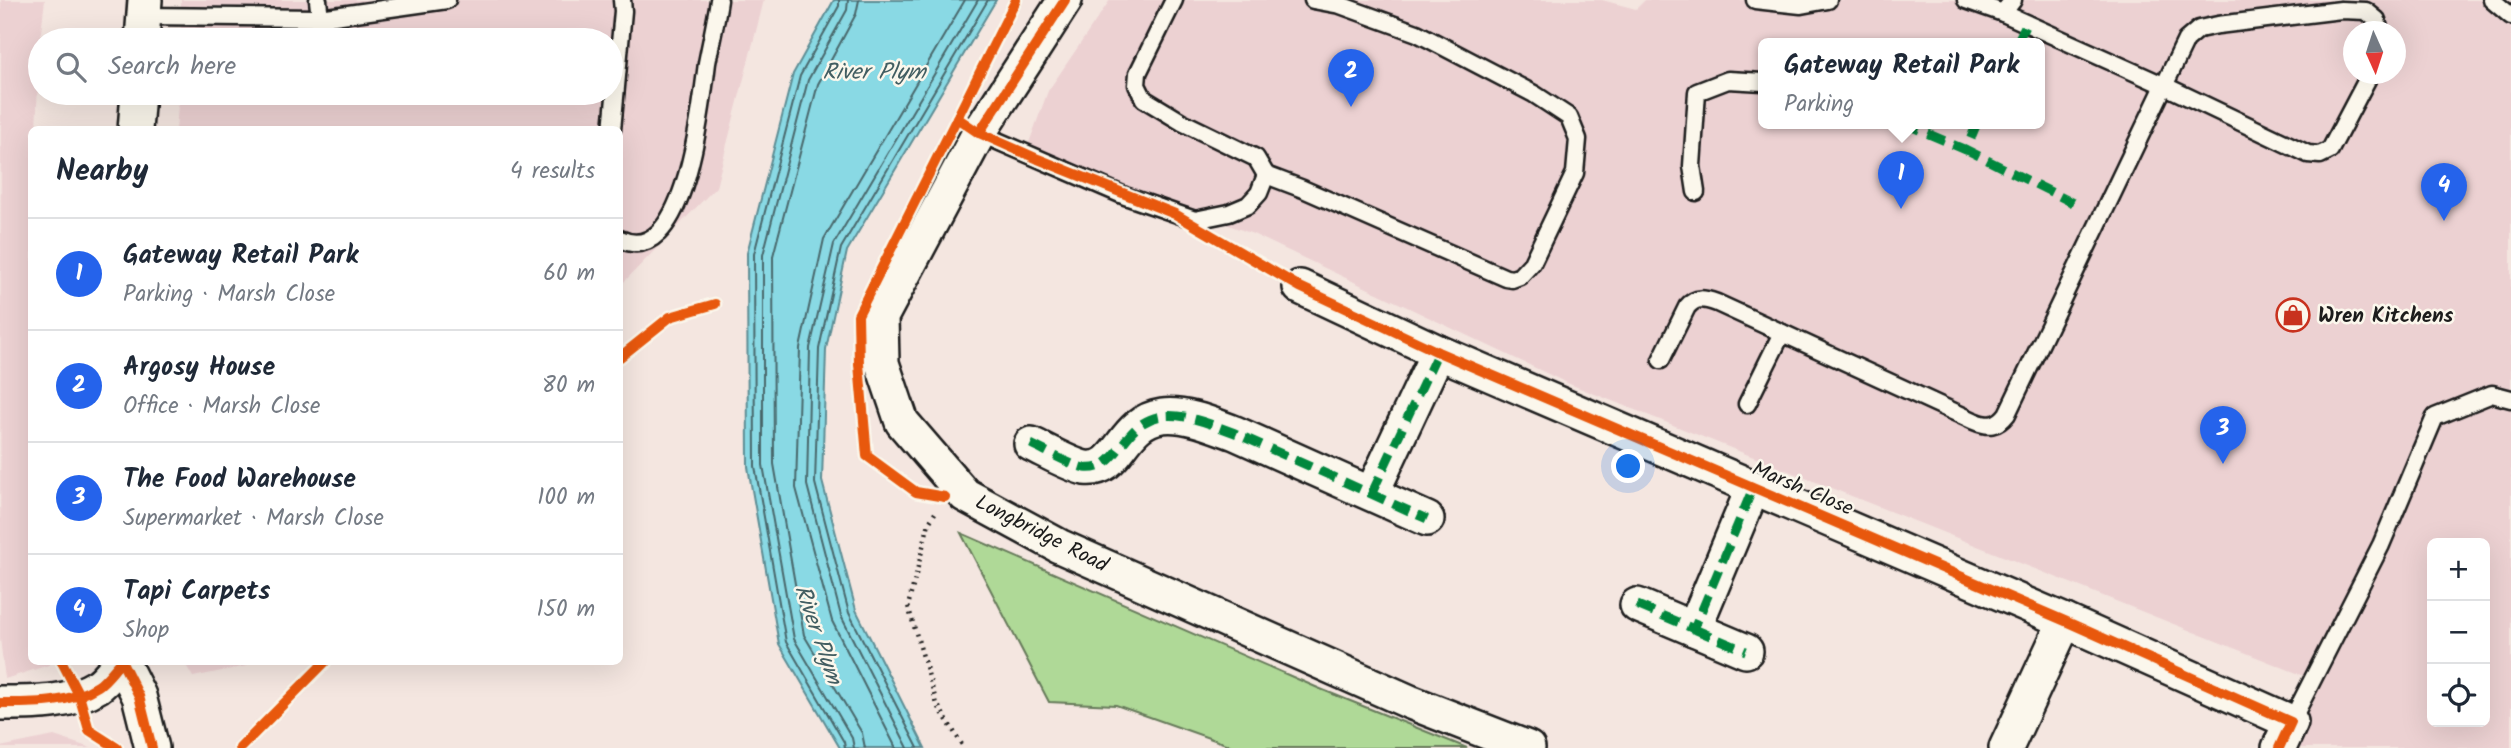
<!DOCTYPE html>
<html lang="en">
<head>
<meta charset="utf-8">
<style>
	:root { --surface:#fff; --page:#f6f6f7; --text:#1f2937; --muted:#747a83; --line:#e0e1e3; --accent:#2563eb }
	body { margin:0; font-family:Kalam,sans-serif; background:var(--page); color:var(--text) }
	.controls { position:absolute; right:21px; bottom:21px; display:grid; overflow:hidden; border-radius:10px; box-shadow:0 7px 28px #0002 }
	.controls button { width:63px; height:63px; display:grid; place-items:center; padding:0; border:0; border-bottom:2px solid var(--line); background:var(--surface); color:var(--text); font:35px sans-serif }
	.compass { position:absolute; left:2343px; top:21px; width:63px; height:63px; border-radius:50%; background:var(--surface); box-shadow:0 7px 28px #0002; rotate:177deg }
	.you { position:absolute; left:1629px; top:467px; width:24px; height:24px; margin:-18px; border:5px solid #fff; border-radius:50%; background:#1a73e8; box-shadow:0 0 0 10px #1a73e833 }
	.badge { display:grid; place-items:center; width:46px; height:46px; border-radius:50%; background:var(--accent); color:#fff; font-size:23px; font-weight:700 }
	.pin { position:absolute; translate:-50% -58px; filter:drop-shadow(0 2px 4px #0008) }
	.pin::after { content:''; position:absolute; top:37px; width:24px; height:21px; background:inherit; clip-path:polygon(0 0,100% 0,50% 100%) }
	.popup { position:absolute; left:1758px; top:38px; width:287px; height:91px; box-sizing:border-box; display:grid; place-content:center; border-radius:10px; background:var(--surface); filter:drop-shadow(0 2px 5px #0005); font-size:23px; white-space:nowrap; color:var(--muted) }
	.popup b { font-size:26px; color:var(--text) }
	.popup::after { content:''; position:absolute; left:50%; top:100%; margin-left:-14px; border:14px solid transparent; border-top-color:var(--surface) }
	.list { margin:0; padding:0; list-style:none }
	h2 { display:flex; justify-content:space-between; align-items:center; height:91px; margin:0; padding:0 28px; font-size:30px }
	h2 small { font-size:23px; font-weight:400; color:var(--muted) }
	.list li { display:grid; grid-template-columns:46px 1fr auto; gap:21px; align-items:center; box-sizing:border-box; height:112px; padding:0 28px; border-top:2px solid var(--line) }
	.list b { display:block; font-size:26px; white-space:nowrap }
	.list p { margin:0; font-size:23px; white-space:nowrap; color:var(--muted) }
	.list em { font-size:23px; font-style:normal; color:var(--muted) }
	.icon { flex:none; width:38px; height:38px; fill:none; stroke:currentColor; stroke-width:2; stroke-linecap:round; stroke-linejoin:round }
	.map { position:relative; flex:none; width:2511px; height:748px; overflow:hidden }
	.search { position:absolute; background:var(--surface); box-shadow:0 7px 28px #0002; left:28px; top:28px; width:595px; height:77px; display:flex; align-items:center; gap:18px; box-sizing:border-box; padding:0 24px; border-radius:38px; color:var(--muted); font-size:26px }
	.panel { position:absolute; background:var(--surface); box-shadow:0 7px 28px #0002; left:28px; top:126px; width:595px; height:539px; border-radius:10px }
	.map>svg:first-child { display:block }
	.built { fill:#ecd1d2; fill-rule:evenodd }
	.green { fill:#afd997; stroke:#667a5a; stroke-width:2 }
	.water { fill:#89d9e4; stroke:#5d8d94; stroke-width:2 }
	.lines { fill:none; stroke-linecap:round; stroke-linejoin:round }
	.shore { stroke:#48686c; stroke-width:2 }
	.lane-casing { stroke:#1c1c1c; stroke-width:21 }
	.street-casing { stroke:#1c1c1c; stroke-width:38 }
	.path { stroke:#1c1c1c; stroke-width:4.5; stroke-dasharray:2 5; stroke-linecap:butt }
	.lane { stroke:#fbf7ec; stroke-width:16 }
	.street { stroke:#fbf7ec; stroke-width:33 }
	.quiet { stroke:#00873e; stroke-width:9; stroke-dasharray:18 9; stroke-linecap:butt }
	.cycleway-casing { stroke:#fbf7ec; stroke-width:15 }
	.cycleway { stroke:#e8590c; stroke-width:10 }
	.labels { text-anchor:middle; stroke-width:5; stroke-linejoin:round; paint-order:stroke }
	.poi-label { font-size:21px; font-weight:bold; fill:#1c1c1c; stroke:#fbf7ec; text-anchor:start }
	.street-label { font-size:21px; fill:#1c1c1c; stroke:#fbf7ec }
	.water-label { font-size:23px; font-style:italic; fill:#425e62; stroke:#fbf7ec }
</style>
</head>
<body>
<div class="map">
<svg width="2511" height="748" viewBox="0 0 2511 748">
	<rect width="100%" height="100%" fill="#f4e6e0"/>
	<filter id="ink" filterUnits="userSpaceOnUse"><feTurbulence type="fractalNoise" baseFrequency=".0143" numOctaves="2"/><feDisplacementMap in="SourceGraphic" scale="14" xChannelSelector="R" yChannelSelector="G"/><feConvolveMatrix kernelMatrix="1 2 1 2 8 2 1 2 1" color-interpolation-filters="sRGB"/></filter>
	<g filter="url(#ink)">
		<g class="built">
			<polygon points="1,0 45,0 40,40 36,129 32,130 32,662 49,662 49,665 5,679 0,639"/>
			<polygon points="181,0 764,0 716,187 620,286 620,130 176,130 179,93 611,93 611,40 181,40"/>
			<path d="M1110,0h492l34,9 9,-9h866v748h-220l26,-67 -750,-298 -314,-149 -227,-83 22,-60zM2354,32h42v42h-42zM1763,43h276v80h-276zM2432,543h53v179h-53z"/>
			<polygon points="184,662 250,662 246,666 193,677"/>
			<polygon points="54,736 91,748 0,748 0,747"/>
		</g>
		<polygon class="green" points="961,533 1318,688 1467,748 1237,748 1116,705 1049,702"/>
		<polygon class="water" points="834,0 996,0 847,251 826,349 822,481 856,610 925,748 840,748 779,644 748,467 747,253 793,74"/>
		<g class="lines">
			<g class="shore">
				<polyline points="839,0 839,6 800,76 754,254 755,466 786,642 844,742 845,748"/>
				<polyline points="848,0 847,10 808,80 763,255 763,465 794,639 852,738 854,748"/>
				<polyline points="859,0 856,14 818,84 773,256 774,464 804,635 862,733 865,748"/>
				<polyline points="896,748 832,621 796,488 800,348 824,239 965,0"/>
				<polyline points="908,748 841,616 807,485 810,348 834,244 978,0"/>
				<polyline points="918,748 849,613 815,483 819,349 841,248 988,0"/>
			</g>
			<defs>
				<g id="lane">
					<polyline points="318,0 320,18"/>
					<polyline points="1174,0 1138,73 1137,85 1144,99 1182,122 1256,158 1266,175 1303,189 1506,278 1512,279 1520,276 1532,263 1575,173 1578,139 1569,117 1534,94 1417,33 1340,5 1313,0"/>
					<polyline points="1755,0 1801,5 1828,0"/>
					<polyline points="1966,0 2003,13 2013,0"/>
					<polyline points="2492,0 2511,16"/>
					<polyline points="2003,13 2163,85 2308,154 2320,155 2330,150 2370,74"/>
					<polyline points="144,16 320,18 447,0"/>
					<polyline points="612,130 623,11 622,0"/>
					<polyline points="979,133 1125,196 1195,220 1229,213 1248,205 1259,193 1266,175"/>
					<polyline points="1696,192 1692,166 1697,92 1728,80 1763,82"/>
					<path d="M620,239c66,32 82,-138 87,-176 4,-21 9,-42 12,-63"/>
					<path d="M1661,360l26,-53c9,-11 18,-8 30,-4l257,118c14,6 23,6 33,-7l179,-374 13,-11 19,-4 123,-15 25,1 11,9 3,12"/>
					<polyline points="1747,404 1782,333"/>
					<polyline points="2291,722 2381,545 2435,417 2492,394 2511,399"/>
				</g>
				<g id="street">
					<polyline points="1065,0 979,133 881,317 882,363 902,422 965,495 1059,546 1410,702 1528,748"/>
					<polyline points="142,40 145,0"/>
					<polyline points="135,130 138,93"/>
					<polyline points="1300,287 1438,352 2065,621 2291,722 2279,748"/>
					<path d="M1031,444c15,7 39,21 54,24 36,4 35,-46 77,-52 24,-3 51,9 73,17l192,86"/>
					<polyline points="1372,493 1438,352"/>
					<polyline points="1637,605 1694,629 1753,488"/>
					<polyline points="1694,629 1746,651"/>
					<polyline points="122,662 139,696 152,748"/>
					<path d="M0,703c33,0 70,1 98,-17 9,-6 16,-17 23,-24"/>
					<polyline points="2006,748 2065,621"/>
				</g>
			</defs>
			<use href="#lane" class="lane-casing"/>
			<use href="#street" class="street-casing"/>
			<polyline class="path" points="935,513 929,523 908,606 937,704 964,748"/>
			<use href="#lane" class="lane"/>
			<use href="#street" class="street"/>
			<g class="quiet">
				<polyline points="2017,43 2026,24"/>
				<polyline points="1903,123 1966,150 1977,123"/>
				<polyline points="1963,148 2073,203"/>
				<path d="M1031,444c15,7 39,21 54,24 36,4 35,-46 77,-52 24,-3 51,9 73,17l192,86"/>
				<polyline points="1372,493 1438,352"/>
				<polyline points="1637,605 1694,629 1753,488"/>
				<polyline points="1694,629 1746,651"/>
			</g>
			<defs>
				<g id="cycleway">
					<polyline points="957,118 1016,0"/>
					<polyline points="979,133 1065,0"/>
					<polyline points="620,357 670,317 715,304"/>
					<polyline points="945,497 916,492 867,456 859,364 858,315 957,118 979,133 1038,159 1175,214 1300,287 1438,352 2065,621 2291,722 2279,748"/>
					<polyline points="62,662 79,695 89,730 117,748"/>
					<polyline points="122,662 139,696 152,748"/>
					<path d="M0,703c33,0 70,1 98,-17 9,-6 16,-17 23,-24"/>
					<polyline points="240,748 325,662"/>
				</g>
			</defs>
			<use href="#cycleway" class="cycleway-casing"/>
			<use href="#cycleway" class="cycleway"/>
		</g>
	</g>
	<defs>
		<symbol id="shop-ring" viewBox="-11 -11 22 22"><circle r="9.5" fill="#fbf7ec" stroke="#c8321e" stroke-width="1.5"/><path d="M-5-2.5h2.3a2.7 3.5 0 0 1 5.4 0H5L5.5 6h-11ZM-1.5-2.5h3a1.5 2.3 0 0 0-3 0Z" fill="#c8321e"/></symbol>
	</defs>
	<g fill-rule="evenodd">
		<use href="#shop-ring" x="2274" y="296" width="38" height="38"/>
	</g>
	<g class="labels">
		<g class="poi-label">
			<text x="2318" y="322">Wren Kitchens</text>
		</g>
		<g class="street-label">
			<text transform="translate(1803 488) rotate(23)" y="7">Marsh Close</text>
			<text transform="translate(1042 533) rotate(27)" y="7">Longbridge Road</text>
		</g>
		<g class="water-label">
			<text x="874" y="79">River Plym</text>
			<text transform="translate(819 634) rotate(71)" y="8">River Plym</text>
		</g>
	</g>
</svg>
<div class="controls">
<button>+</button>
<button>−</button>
<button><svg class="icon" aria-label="locate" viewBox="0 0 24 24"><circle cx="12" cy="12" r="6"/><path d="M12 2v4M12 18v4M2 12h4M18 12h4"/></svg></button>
</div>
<svg class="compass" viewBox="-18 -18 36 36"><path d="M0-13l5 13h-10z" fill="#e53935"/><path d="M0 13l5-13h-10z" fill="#747a83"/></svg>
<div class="you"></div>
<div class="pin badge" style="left:1901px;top:209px">1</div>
<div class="popup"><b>Gateway Retail Park</b>Parking</div>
<div class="pin badge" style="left:1351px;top:107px">2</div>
<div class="pin badge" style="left:2223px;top:464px">3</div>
<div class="pin badge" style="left:2444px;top:221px">4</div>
<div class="search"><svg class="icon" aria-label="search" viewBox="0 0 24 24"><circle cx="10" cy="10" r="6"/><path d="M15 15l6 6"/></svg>Search here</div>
<section class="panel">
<h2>Nearby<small>4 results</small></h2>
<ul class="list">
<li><span class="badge">1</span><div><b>Gateway Retail Park</b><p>Parking · Marsh Close</p></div><em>60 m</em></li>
<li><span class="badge">2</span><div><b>Argosy House</b><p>Office · Marsh Close</p></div><em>80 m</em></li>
<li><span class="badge">3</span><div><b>The Food Warehouse</b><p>Supermarket · Marsh Close</p></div><em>100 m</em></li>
<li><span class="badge">4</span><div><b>Tapi Carpets</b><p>Shop</p></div><em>150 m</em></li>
</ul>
</section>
</div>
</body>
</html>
